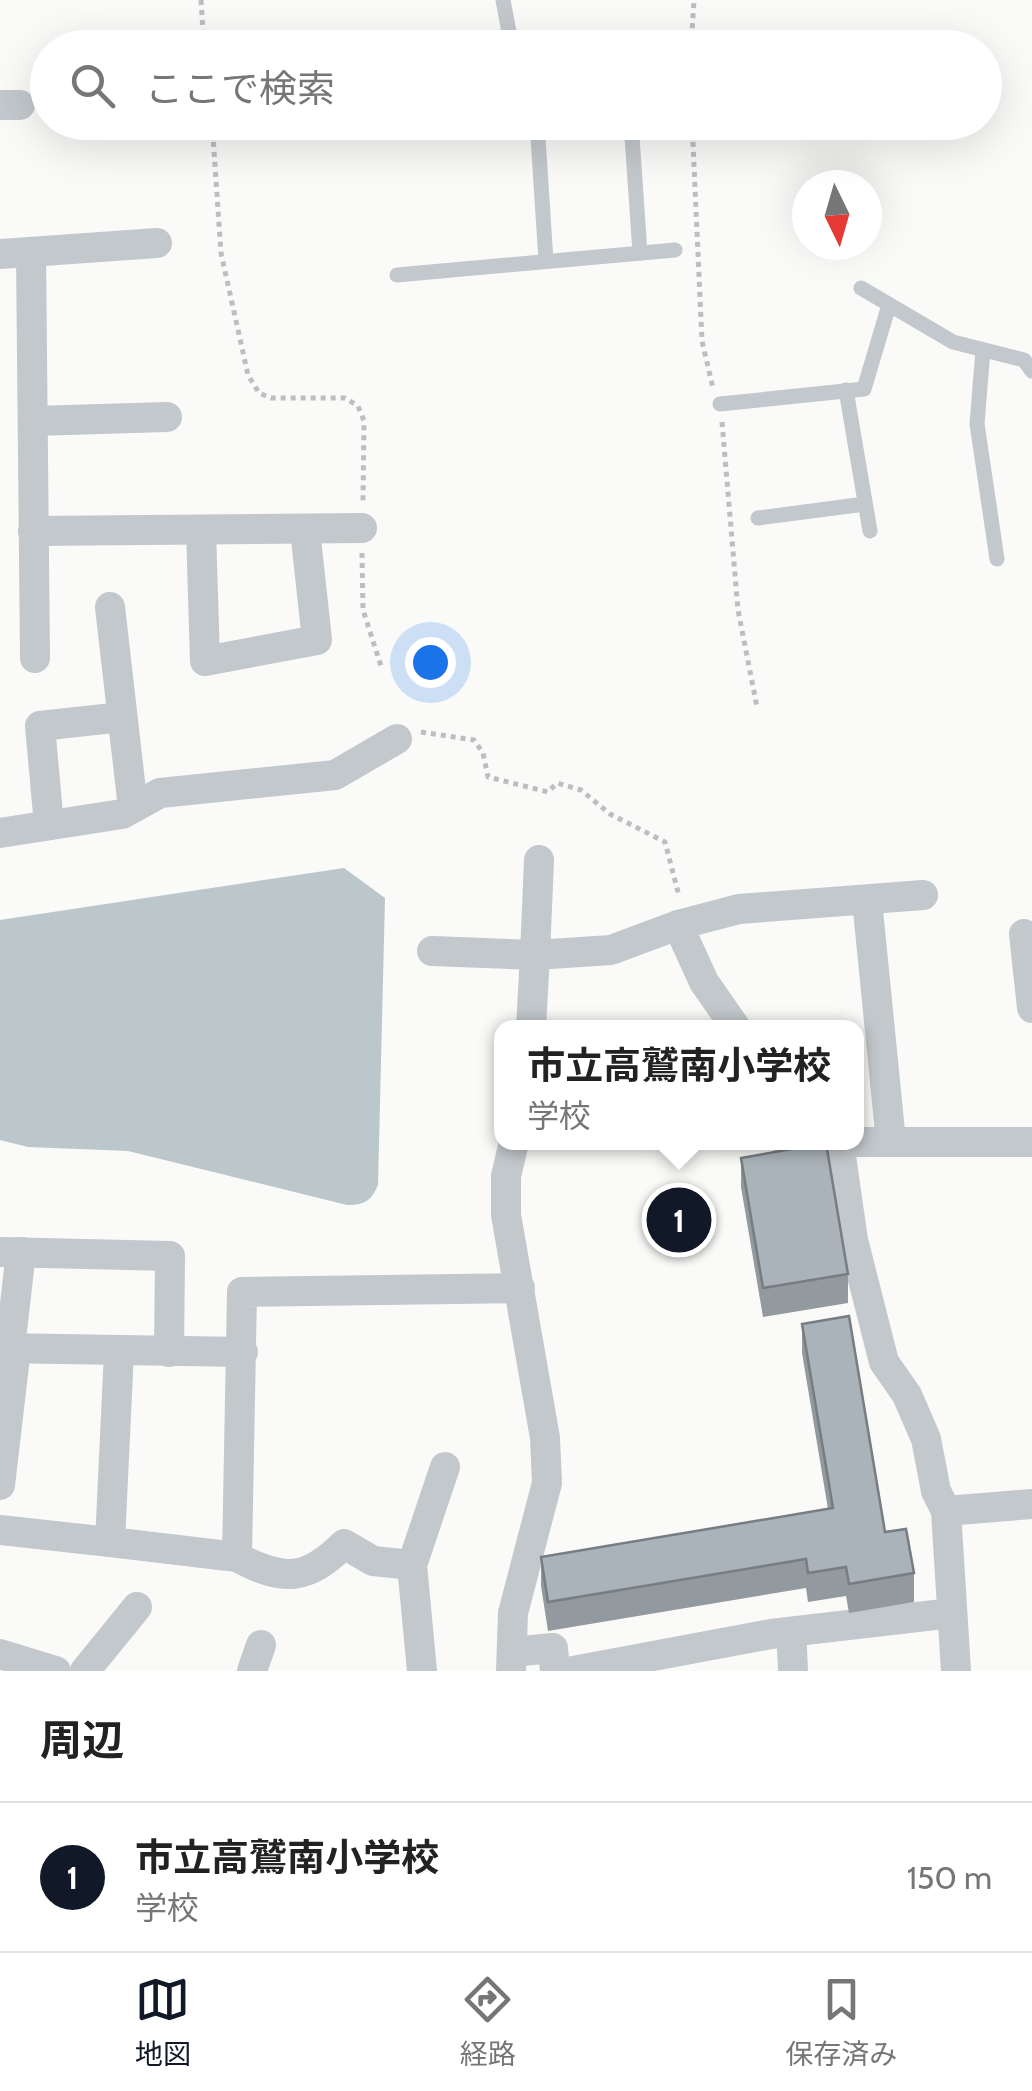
<!DOCTYPE html>
<html lang="ja">
<head>
<meta charset="utf-8">
<style>
	:root { --surface:#fff; --page:#f6f6f6; --text:#222; --muted:#767676; --line:#e0e0e0; --accent:#111827 }
	body { margin:0; font-family:Cabin,"Noto Sans JP",sans-serif; background:var(--page); color:var(--text) }
	.compass { position:absolute; left:792px; top:170px; width:90px; height:90px; border-radius:50%; background:var(--surface); box-shadow:0 10px 40px #0002; rotate:175deg }
	.you { position:absolute; left:430px; top:662px; width:35px; height:35px; margin:-25px; border:8px solid #fff; border-radius:50%; background:#1a73e8; box-shadow:0 0 0 15px #1a73e833 }
	.badge { display:grid; place-items:center; width:65px; height:65px; border-radius:50%; background:var(--accent); color:#fff; font-size:32px; font-weight:700 }
	.pin { position:absolute; translate:-50% -50%; border:5px solid #fff; box-shadow:0 2px 10px #0006 }
	.popup { position:absolute; left:494px; top:1020px; width:370px; height:130px; box-sizing:border-box; display:grid; place-content:center; border-radius:20px; background:var(--surface); filter:drop-shadow(0 2px 8px #0005); font-size:32px; white-space:nowrap; color:var(--muted) }
	.popup b { font-size:38px; color:var(--text) }
	.popup::after { content:''; position:absolute; left:50%; top:100%; margin-left:-20px; border:20px solid transparent; border-top-color:var(--surface) }
	.list { margin:0; padding:0; list-style:none }
	h2 { display:flex; justify-content:space-between; align-items:center; height:130px; margin:0; padding:0 40px; font-size:42px }
	h2 small { font-size:32px; font-weight:400; color:var(--muted) }
	.list li { display:grid; grid-template-columns:65px 1fr auto; gap:30px; align-items:center; box-sizing:border-box; height:150px; padding:0 40px; border-top:2px solid var(--line) }
	.list b { display:block; font-size:38px; white-space:nowrap }
	.list p { margin:0; font-size:32px; white-space:nowrap; color:var(--muted) }
	.list em { font-size:32px; font-style:normal; color:var(--muted) }
	.icon { flex:none; width:55px; height:55px; fill:none; stroke:currentColor; stroke-width:2; stroke-linecap:round; stroke-linejoin:round }
	.map { position:relative; flex:none; width:1032px; height:1671px; overflow:hidden }
	.search { position:absolute; background:var(--surface); box-shadow:0 10px 40px #0002; left:30px; right:30px; top:30px; height:110px; display:flex; align-items:center; gap:25px; box-sizing:border-box; padding:0 35px; border-radius:55px; color:var(--muted); font-size:38px }
	.sheet { height:280px; background:var(--surface) }
	nav { display:flex; justify-content:space-around; align-items:center; box-sizing:border-box; height:140px; border-top:2px solid var(--line); background:var(--surface); font-size:28px; color:var(--muted) }
	nav a { display:grid; justify-items:center; gap:5px }
	nav .on { color:var(--accent) }
	.map>svg:first-child { display:block }
	.water { fill:#bbc7cb }
	.lines { fill:none; stroke-linecap:round; stroke-linejoin:round }
	.path { stroke:#bbbfc2; stroke-width:5; stroke-dasharray:5 5; stroke-linecap:butt }
	.service { stroke:#c3c8cc; stroke-width:15 }
	.minor { stroke:#c3c8cc; stroke-width:30 }
	.wall { fill:#929a9f }
	.building { fill:#aab3b9; stroke:#777d82; stroke-width:2.5 }
</style>
</head>
<body>
<div class="map">
<svg width="1032" height="1671" viewBox="0 0 1032 1671">
	<rect width="100%" height="100%" fill="#fafaf8"/>
	<path class="water" d="M344,868l41,30 -7,287c-7,16 -13,20 -31,20l-219,-54 -100,-4 -28,-7v-220z"/>
	<g class="lines">
		<g class="path">
			<polyline points="201,0 204,48"/>
			<polyline points="691,48 694,0"/>
			<polyline points="212,122 221,253 248,375 259,393 271,398 345,398 358,406 364,421 363,502"/>
			<polyline points="692,122 702,341 713,388"/>
			<polyline points="722,422 738,610 757,707"/>
			<polyline points="362,553 363,610 381,666"/>
			<polyline points="421,732 474,740 483,753 488,777 548,792 557,783 581,790 610,814 665,842 679,896"/>
		</g>
		<g class="service">
			<polyline points="503,0 512,48"/>
			<polyline points="537,122 546,261"/>
			<polyline points="631,122 640,253"/>
			<polyline points="397,275 675,250"/>
			<polyline points="861,288 953,342 1024,360 1032,371"/>
			<polyline points="983,350 977,424 997,559"/>
			<polyline points="846,390 870,531"/>
			<polyline points="720,404 864,389 889,305"/>
			<polyline points="758,518 865,504"/>
		</g>
		<g class="minor">
			<polyline points="0,105 20,105"/>
			<polyline points="0,254 157,243"/>
			<polyline points="31,254 35,658"/>
			<polyline points="33,421 167,417"/>
			<polyline points="201,530 205,661 317,640 305,530"/>
			<polyline points="33,531 362,528"/>
			<polyline points="110,607 133,808"/>
			<polyline points="49,825 40,726 122,717"/>
			<polyline points="0,833 122,814 160,793 335,775 397,739"/>
			<polyline points="867,900 891,1142"/>
			<polyline points="678,925 739,909 923,895"/>
			<polyline points="1024,934 1032,1008"/>
			<polyline points="432,951 535,955 539,860"/>
			<polyline points="531,1028 535,955 611,950 678,925 704,982 736,1028"/>
			<polyline points="786,1142 821,1142"/>
			<polyline points="839,1142 853,1240 884,1362 907,1395 926,1439 936,1491 946,1511 956,1671"/>
			<polyline points="856,1142 1032,1142"/>
			<polyline points="0,1252 170,1256 169,1352"/>
			<polyline points="0,1348 243,1352"/>
			<polyline points="10,1348 21,1252"/>
			<polyline points="119,1352 110,1542 237,1557 242,1292 520,1288"/>
			<polyline points="0,1485 16,1348"/>
			<polyline points="946,1511 1032,1504"/>
			<polyline points="0,1530 110,1542"/>
			<path d="M237,1557c46,25 70,24 107,-13l29,17 39,4"/>
			<polyline points="792,1648 793,1671"/>
			<polyline points="512,1652 553,1648 555,1671"/>
			<polyline points="0,1654 56,1671"/>
			<polyline points="85,1671 137,1607"/>
			<polyline points="252,1671 261,1645"/>
			<polyline points="422,1671 412,1565 445,1467"/>
			<polyline points="511,1671 513,1613 547,1483 545,1438 506,1215 506,1176 514,1142"/>
			<polyline points="573,1671 771,1634 952,1613"/>
		</g>
	</g>
	<g class="wall">
		<polygon points="741,1158 848,1274 848,1303 763,1317 741,1187"/>
		<polygon points="802,1324 885,1532 914,1573 914,1602 849,1613 846,1596 808,1602 806,1588 548,1631 541,1586 541,1557 828,1509 802,1353"/>
	</g>
	<g class="building">
		<polygon points="826,1143 848,1274 763,1288 741,1158"/>
		<polygon points="849,1316 885,1532 906,1529 914,1573 849,1584 846,1567 808,1573 806,1559 548,1602 541,1557 833,1508 802,1324"/>
	</g>
</svg>
<svg class="compass" viewBox="-18 -18 36 36"><path d="M0-13l5 13h-10z" fill="#e53935"/><path d="M0 13l5-13h-10z" fill="#767676"/></svg>
<div class="you"></div>
<div class="pin badge" style="left:679px;top:1220px">1</div>
<div class="popup"><b>市立高鷲南小学校</b>学校</div>
<div class="search"><svg class="icon" aria-label="search" viewBox="0 0 24 24"><circle cx="10" cy="10" r="6"/><path d="M15 15l6 6"/></svg>ここで検索</div>
</div>
<section class="sheet">
<h2>周辺<small></small></h2>
<ul class="list">
<li><span class="badge">1</span><div><b>市立高鷲南小学校</b><p>学校</p></div><em>150 m</em></li>
</ul>
</section>
<nav>
<a class="on"><svg class="icon" aria-label="map" viewBox="0 0 24 24"><path d="M3 6l6-2 6 2 6-2v14l-6 2-6-2-6 2zM9 4v14M15 6v14"/></svg>地図</a>
<a><svg class="icon" aria-label="directions" viewBox="0 0 24 24"><path d="M12 3l9 9-9 9-9-9zM9 14v-3h6M13 9l2 2-2 2"/></svg>経路</a>
<a><svg class="icon" aria-label="saved" viewBox="0 0 24 24"><path d="M7 4h10v16l-5-4-5 4z"/></svg>保存済み</a>
</nav>
</body>
</html>
